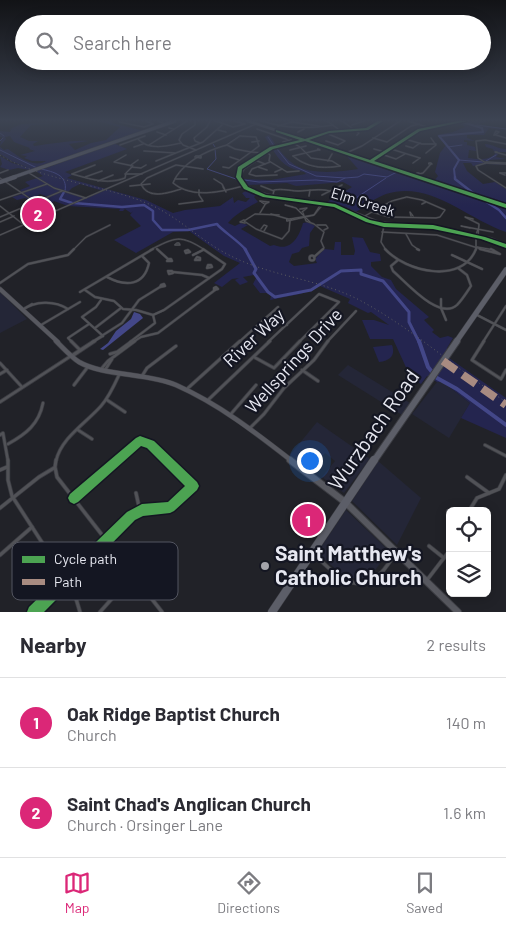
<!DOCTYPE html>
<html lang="en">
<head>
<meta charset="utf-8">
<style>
	:root { --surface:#fff; --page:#f2f2f3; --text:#2b2b33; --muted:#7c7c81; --line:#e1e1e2; --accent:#db2777 }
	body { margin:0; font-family:Barlow,sans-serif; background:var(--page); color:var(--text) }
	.controls { position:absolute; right:15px; bottom:15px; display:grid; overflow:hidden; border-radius:8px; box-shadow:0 2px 12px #0003 }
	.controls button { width:45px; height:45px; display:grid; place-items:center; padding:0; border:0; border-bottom:1px solid var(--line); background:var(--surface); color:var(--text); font:25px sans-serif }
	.you { position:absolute; left:309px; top:460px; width:18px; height:18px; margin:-12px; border:4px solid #fff; border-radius:50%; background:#1a73e8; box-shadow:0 0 0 8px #1a73e833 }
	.badge { display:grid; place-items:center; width:32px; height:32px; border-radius:50%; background:var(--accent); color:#fff; font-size:16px; font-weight:700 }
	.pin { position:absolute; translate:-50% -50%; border:2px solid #fff; box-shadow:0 1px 5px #0006 }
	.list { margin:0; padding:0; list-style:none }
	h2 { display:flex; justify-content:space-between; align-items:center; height:65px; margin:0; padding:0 20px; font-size:21px }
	h2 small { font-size:16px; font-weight:400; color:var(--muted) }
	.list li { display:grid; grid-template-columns:32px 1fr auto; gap:15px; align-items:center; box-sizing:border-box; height:90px; padding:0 20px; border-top:1px solid var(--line) }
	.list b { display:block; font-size:19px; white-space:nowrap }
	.list p { margin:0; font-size:16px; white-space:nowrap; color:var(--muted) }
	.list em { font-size:16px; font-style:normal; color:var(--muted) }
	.icon { flex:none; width:28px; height:28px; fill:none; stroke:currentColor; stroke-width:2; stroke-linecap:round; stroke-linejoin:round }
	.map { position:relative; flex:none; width:506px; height:612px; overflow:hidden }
	.search { position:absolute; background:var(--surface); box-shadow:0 2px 12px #0003; left:15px; right:15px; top:15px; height:55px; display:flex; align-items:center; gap:12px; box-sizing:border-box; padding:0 18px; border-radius:28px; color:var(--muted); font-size:19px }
	.sheet { height:245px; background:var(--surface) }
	nav { display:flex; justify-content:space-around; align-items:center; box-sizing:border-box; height:70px; border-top:1px solid var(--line); background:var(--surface); font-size:14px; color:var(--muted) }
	nav a { display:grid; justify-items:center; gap:2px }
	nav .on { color:var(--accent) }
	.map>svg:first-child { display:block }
	.built { fill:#242637 }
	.green { fill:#24254f; fill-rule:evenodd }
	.water { fill:#434788 }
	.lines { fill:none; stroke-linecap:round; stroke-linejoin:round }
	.stream { stroke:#434788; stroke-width:1 }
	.river-far3 { stroke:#434788; stroke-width:2 }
	.river-far2 { stroke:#434788; stroke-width:2.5 }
	.river-far1 { stroke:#434788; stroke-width:3 }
	.river { stroke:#434788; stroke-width:4 }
	.minor-far3-casing { stroke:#3b3c42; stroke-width:2 }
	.minor-far2-casing { stroke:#3b3c42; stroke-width:3 }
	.minor-far1-casing { stroke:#3b3c42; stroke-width:4 }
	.minor-casing { stroke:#3b3c42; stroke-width:4.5 }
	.tertiary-casing { stroke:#3b3c42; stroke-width:2.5 }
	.secondary-far4-casing { stroke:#3b3c42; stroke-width:3 }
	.secondary-far3-casing { stroke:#3b3c42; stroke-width:4.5 }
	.secondary-far2-casing { stroke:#3b3c42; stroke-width:5 }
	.secondary-far1-casing { stroke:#3b3c42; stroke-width:5.5 }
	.secondary-casing { stroke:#3b3c42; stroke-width:8 }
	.primary-far4-casing { stroke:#3b3c42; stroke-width:4 }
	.primary-far3-casing { stroke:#3b3c42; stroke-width:5 }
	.primary-far2-casing { stroke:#3b3c42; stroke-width:6 }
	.primary-far1-casing { stroke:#3b3c42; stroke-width:8 }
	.primary-casing { stroke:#3b3c42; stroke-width:9 }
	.minor-far3 { stroke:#515257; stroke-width:1 }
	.minor-far2 { stroke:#515257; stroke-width:2 }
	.minor-far1 { stroke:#515257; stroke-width:2.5 }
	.minor { stroke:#515257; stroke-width:3 }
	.tertiary { stroke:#515257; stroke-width:2 }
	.secondary-far4 { stroke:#57585f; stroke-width:2.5 }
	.secondary-far3 { stroke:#57585f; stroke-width:3 }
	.secondary-far2 { stroke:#57585f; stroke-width:4 }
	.secondary-far1 { stroke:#57585f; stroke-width:4.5 }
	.secondary { stroke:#57585f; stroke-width:6 }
	.primary-far4 { stroke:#5c5e68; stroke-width:3 }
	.primary-far3 { stroke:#5c5e68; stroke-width:4 }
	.primary-far2 { stroke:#5c5e68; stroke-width:5 }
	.primary-far1 { stroke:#5c5e68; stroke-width:6 }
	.primary { stroke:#5c5e68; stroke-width:8 }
	.rail { stroke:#5b5c60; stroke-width:1; stroke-dasharray:1 3; stroke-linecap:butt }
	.quiet { stroke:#a88b81; stroke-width:8; stroke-dasharray:16 8; stroke-linecap:butt }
	.cycleway-casing { stroke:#141622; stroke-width:3 }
	.cycleway { fill:#4ca352; fill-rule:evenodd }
	.poi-dot { fill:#a2a3ab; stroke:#141622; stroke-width:2 }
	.labels { text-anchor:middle; stroke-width:4.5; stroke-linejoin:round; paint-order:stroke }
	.far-street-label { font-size:15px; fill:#e7e8f1; stroke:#141622 }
	.street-label { font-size:18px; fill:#e7e8f1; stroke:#141622 }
	.near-street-label { font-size:21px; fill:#e7e8f1; stroke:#141622 }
	.near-poi-label { font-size:21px; font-weight:bold; fill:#e7e8f1; stroke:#141622; text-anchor:start }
	.key { fill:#141622; stroke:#535560; stroke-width:1 }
	.key-label { font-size:14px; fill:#e7e8f1 }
</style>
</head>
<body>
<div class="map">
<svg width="506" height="612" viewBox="0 0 506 612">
	<rect width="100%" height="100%" fill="#212228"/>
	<g class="built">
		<polygon points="0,292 27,319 0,333"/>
		<polygon points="348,365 410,403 402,415 338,375"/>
		<polygon points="437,382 443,382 470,403 449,438 412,414"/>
		<polygon points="317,422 370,459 344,493 322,477 335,461 325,453 311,471 290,455"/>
		<polygon points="378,461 421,498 397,545 352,501"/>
		<polygon points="346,510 389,551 376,569 364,578 351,578 338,571 317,553"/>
	</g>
	<g class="green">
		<path d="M97,121h16l-1,2 32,8 -98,35 3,1 64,-24 14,6 -62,23 7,3 -5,3 79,22 27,13 12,-3 35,-4 13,-9 1,6 4,-3 8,2 4,-4h-4l-4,-5 6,-3 9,4 -3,3 4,5c-11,6 -21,11 -30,21l7,3 6,-3 7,2 -7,4 29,17 4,-1c17,7 25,-8 29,-22l6,-1 6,4 -5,7 -1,13 -7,2 -3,4 -7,2 -3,8 5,4 23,-3 -2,-4 9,-10 10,1 1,-8h6v13h13l1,-4 -3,-14 11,1 7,14 10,2 1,7 -10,1v4l11,11 9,3 5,9 33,28 -5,3 10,10 -2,2 8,6 8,-2 5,2 -6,10 2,10 57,40v40l-45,-20 9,-15 -27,-21h-6l-10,-6 -6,8 -11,-8 -17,-37h-23l-8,-19h12l15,5 -18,-13 -3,1 -20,-10 2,-4 -30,-13 -20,8 -30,6 1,-4 -4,-3h-7l-7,-9 3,-6 -2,-3 -11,2 5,5 -8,3 -5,-5 4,-2 -7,1 -10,8 -8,-4 26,-20 -16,-7 -35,-25 -16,1 -37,21 -22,-13 27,-14 -11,-11 3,-4 -2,2 -6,-4 -2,2h-4l1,-2 -52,-3 -14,-5 -4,4 -8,-5 6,-3 -8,-3 -3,2 3,1 -10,4 -5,-3 -8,2 -5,-3 11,-3 -3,-4 10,-4 -5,-4 18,-6 -7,-5 -18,-3 -9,2 -9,-3 2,-3 -2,-8 12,7 15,4 -14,-5 -13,-8v-7l4,3 4,-1c10,7 25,20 38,12h-14l-8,-3 3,-2 -7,-1 15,-4 -6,-2 1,-1 -16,-6 -4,-6 -5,1 1,2 -6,7 2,-9h-2v-6l10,1 2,-4 10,-4 31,-1 -22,2 -11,12 9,4h9l-5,3 1,2c18,-2 36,-6 54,-5l-19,3 6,6 16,-7 15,-3 14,-13zM80,184l23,7 -17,7 -18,-6 4,-4z"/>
		<path d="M467,121h20l-8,3 27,7 -17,-3 -5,7h-17v3l8,3 -11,-1v2h3v3l8,2 1,4 -7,-1 -1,8c9,1 20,3 27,-4l-2,-5 -7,-2 -1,-3c7,0 13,5 21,5v3h-6l-4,5 10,2 -17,1 1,2h16v3l-18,-1 -15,2 -2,-3h-8l4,8 16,13 12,-2 11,7v16l-72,-24 4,-5 -3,-4 5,-19 6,-8 -9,-10 16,-3 12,-5 -6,-4z"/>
		<path d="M269,135c7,10 15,23 26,30 16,10 45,7 63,4l-13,-15 161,54v24c-39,-13 -76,-52 -120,-38 -11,4 -21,12 -30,18l-10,-5 -19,-5 25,-15 -9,-5 -47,4 -9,-3 -39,2 -5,-6 28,1 35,-6 -2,-2c-24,-5 -27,-16 -39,-35z"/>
		<path d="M392,345c4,11 -3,16 -13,17l-6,-15z"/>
	</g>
	<polygon class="water" points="134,312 140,314 143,318 103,350 100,349 108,343 116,331 131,319"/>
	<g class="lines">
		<g class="stream">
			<polyline points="477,125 506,129"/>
			<polyline points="0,133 4,136"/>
			<polyline points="268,137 274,146"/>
			<polyline points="0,141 3,138"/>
			<polyline points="213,144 215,147"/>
			<polyline points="448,147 462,145"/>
			<polyline points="215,149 216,159 207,169 236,179"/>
			<polyline points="277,149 289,164 316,176 345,178 358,177 364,174 387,177 397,172"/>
			<polyline points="0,150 37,168"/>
			<polyline points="459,160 483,162"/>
			<polyline points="486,161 496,155"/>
			<path d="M41,169c13,3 27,6 24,22"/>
			<polyline points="417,175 462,190"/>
			<polyline points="244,180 259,182 316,180 337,182 345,178"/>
			<polyline points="347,204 386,178"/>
		</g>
		<polyline class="river-far3" points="455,178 454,169 459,160 439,136 483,132 482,128 462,122"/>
		<g class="river-far2">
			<polyline points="455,177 455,179 477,196"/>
			<polyline points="64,192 60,199 72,203"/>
			<polyline points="482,199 499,210 506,218"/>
			<path d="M74,203l48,4 22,-2 9,6v9l9,10h26l29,-6c3,5 23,18 29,26"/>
		</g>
		<polyline class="river-far1" points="245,249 256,269 254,273 268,292 275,297 311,290 341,271 361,270 361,274 383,281 409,312 409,322 419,342"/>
		<polyline class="river" points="419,341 428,367 437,378 457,389 506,425"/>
		<defs>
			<g id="minor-far3">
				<polyline points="146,121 153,124"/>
				<polyline points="158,121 165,124"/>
				<polyline points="195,121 195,125 182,134 179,140 183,145 196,150"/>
				<polyline points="216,121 233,127 245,124"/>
				<polyline points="234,121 245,124"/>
				<path d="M262,121c25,8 45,8 71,4"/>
				<polyline points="327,121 341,131"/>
				<polyline points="342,121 359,133 357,135"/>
				<polyline points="381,121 367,129 329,132 296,143 272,148 240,168 238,177 246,188 265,196 335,206 368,221 384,225 433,227 483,238 506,246"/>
				<polyline points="408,121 427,127"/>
				<polyline points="119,122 144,127 153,124"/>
				<polyline points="352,125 364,121"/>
				<polyline points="278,126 292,122 319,126"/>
				<polyline points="169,128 174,129"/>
				<polyline points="257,129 286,139 300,147 311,158 332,161 340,166"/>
				<polyline points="218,130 226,132"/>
				<polyline points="157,132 166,135"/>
				<polyline points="298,132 304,129"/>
				<polyline points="326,133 345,141 338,145 326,141"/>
				<polyline points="494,135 496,131 499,132 495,135"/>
				<polyline points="496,135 506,138"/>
				<polygon points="240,136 256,137 259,146 251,152 235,149 227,145"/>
				<polyline points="373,138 387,142 411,126 419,124"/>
				<path d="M138,139c11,12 29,7 43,4"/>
				<polyline points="405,139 422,144 436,144"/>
				<polyline points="252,142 259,141"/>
				<polyline points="283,142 291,140"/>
				<polyline points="200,143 195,141 194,138 207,127 210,121"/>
				<polyline points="506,144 485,140 476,141 478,158 486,163 476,166 478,170 506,188"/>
				<polyline points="120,145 145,136"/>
				<polyline points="149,145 187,121"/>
				<path d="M227,145c-20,5 -46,18 -54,38 19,16 48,9 70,3"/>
				<polyline points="406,146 413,148 420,143"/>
				<polyline points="134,147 143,144"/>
				<polygon points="318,149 320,150 318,150"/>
				<polyline points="374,149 385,152"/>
				<polyline points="391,149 420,158"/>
				<path d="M272,150l-28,19 -4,8c8,17 37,19 54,21"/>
				<polyline points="290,150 306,146"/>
				<polyline points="144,151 175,153"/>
				<polyline points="251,152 263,153"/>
				<polyline points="497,152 495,152 506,155"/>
				<polyline points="268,153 270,155 269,161 287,172 299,171"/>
				<polyline points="346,153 362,146 400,121"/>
				<polyline points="426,153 436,145 431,138"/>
				<polyline points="381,154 396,159 405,154"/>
				<polygon points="196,156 201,156 201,158 195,157"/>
				<path d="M293,156c14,12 30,13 47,10"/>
				<polyline points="293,156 318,150"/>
				<polyline points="230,157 239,160"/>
				<polyline points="255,160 265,164"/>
				<polyline points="156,161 203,142 222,125"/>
				<polyline points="328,161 332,154"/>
				<polyline points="270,162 252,169 249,174 256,176 277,175"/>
				<polyline points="486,162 506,163"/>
				<polyline points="413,163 420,158"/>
				<polygon points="429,163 431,163 432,164 429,164"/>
				<polyline points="486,163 506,164"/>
				<polyline points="131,165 138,160"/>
				<polyline points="131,167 141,168 146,165"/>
				<polyline points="223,167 229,168 251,152"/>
				<polyline points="258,167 267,170"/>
				<polyline points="275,172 282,169"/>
				<polyline points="0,173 8,170"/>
				<polyline points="29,173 54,188 86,198"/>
				<rect x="417" y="173" width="2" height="1"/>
				<polyline points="500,173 505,175"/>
				<polyline points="500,173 506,173"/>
				<path d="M72,174c18,5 35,11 53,4l1,-5 7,-7 -19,-4 12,-7"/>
				<polyline points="72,174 95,165"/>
				<polyline points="125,174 142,174"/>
				<polyline points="419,174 423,173 431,164"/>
				<polyline points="85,177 102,171"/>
				<polyline points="0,178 35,202"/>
				<polyline points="175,179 187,179"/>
				<polyline points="214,179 222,184 226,192 223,187"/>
				<polyline points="98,181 113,175"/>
				<polyline points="130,186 150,184"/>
				<polyline points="261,186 274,191"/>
				<path d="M181,189c-13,4 -33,11 -40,-5l6,-6 29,-13 27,4"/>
				<path d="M273,195l1,-5c9,-2 15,1 24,1 11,0 21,-3 32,0"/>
				<polyline points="322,195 342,185"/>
				<polyline points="309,196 310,190"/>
				<polygon points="407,197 422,200 445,210 440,217 436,218 389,217 372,212 392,201"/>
				<polyline points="0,200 47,184"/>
				<polyline points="309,200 339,206 380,222 435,226 491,238 506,244"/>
				<polygon points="260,201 268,202 269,202 265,204"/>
				<polyline points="179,204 203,201 199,195 199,190"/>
				<polyline points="422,204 426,202"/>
				<polyline points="0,206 24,225"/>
				<polyline points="293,207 285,205 296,208 310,222"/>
				<polyline points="300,209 307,208 302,212"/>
				<polyline points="260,213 266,203"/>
				<polyline points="303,213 306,221 314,224 324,232 321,241 324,248 322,250"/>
				<polyline points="271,214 288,219"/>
				<polyline points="279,215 255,214 244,221 256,229 282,239 289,231 290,221"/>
				<polyline points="411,216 410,212 413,216"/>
				<polyline points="0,217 62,191"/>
				<polyline points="363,217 372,212"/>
				<polygon points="287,219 291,219 292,220 287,221"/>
				<polyline points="290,219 314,215 321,204"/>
				<polyline points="473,219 465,217 479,224 478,236"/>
				<polyline points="244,220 240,222 245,223"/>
				<polyline points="292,220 314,215 324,203"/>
				<polyline points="0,222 14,216"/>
				<polyline points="317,225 326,225 328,228 324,230"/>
				<polyline points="384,225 381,242 386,250"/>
				<polyline points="470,228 461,226 493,232"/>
				<polyline points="261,229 264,225 267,226 264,231"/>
				<polyline points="382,232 437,235 484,250"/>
				<polyline points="406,234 412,245 419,250"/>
				<polyline points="0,235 256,124"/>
				<polygon points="177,243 179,243 180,245 175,245"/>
				<polyline points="477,247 494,250"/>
				<polyline points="73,250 86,237 110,225"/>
				<path d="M150,250c26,-13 30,-16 55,0"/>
				<polyline points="476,250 476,235 478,229"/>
			</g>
			<g id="minor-far2">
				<polyline points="157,249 168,259"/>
				<path d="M385,249c21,23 77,36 91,0"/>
				<polyline points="417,249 419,250"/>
				<polyline points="480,249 500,254 491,249"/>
				<polygon points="188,250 190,252 186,253 185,251"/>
				<polyline points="193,255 203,250"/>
				<polyline points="452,255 482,269"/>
				<circle cx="312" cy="258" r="2.5"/>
				<polygon points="197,257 200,258 200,260 195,260"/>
				<polyline points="314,257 323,249"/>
				<polygon points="169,259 171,259 172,261 167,261"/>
				<path d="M398,260l-7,6 2,5c13,11 46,50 64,34 5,-5 10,-13 14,-19l-4,-11 -9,-7"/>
				<polygon points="208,265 211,265 212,267 207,268"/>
				<polygon points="168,271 172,271 173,273 169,274"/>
				<polyline points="173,272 202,275 209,278"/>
				<path d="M107,277c19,10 37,9 42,-14l-7,-7"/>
				<polyline points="0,283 28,264 68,255 74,249"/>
				<polygon points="164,284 165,286 160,287 161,285"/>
				<polygon points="216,287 218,289 214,290 214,288"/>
				<polyline points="85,290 95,297 114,301 123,309 136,310 153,315 164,310 222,269 225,264 203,249"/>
				<polyline points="80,292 153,249"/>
				<polyline points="441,299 441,308 446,320"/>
				<polyline points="101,300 96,307 82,317 103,336"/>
				<polyline points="24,309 32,304"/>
				<path d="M22,310c13,-9 32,-10 46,-1"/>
				<polyline points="270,315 287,325"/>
				<polyline points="477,315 506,330"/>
				<polyline points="41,325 80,302"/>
				<polyline points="95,328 121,308"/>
				<polyline points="72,342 68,338 89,324"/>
				<polyline points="92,342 122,323 139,300 160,287"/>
				<polyline points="93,342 103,336"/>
				<polyline points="130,342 155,323 153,315"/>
				<polyline points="133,342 141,337 158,333 215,290"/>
				<polyline points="239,342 278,307"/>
				<polyline points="268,342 319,294 339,302 299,342"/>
				<polyline points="327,342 356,311"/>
				<polyline points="483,342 506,306"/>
			</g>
			<g id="minor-far1">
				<polyline points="71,341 80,350"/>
				<polyline points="484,341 472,360 501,379 506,370"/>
				<polyline points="110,354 117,352 132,341"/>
				<polyline points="74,355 95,341"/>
				<polyline points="254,357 274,368 300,341"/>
				<polyline points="0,363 22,387"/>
				<polyline points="102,368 108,361 135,341"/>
				<polyline points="105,370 112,359"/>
				<polyline points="302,370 318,381"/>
				<polyline points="0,374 7,370"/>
				<polyline points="142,376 147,368 176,346"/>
				<polyline points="74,385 87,368"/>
				<polyline points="188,388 240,341"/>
				<polyline points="107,400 125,412"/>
				<polyline points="208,400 270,341"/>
				<polyline points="0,402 94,341"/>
				<polyline points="230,415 256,385"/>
				<polyline points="250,428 264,414 284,388 314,360 328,341"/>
				<polyline points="78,430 92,439"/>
				<polyline points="0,435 3,433 8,461"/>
				<path d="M8,444c18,-10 31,-20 35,-41"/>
				<polyline points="485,445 506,456"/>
				<path d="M56,461c5,-23 30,-38 45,-55 8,-9 13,-20 18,-31"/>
				<polyline points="117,461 140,441 150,444 167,461"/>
			</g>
			<g id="minor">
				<polyline points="8,460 8,480 12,496 74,592 80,612"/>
				<polyline points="56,460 55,467 57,477 106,540"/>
				<polyline points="0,470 7,467"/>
				<polyline points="467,477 489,493"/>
				<polyline points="136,493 140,511"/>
				<polyline points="74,498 118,460"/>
				<polyline points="0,508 39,477 54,468"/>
				<polyline points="448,511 450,512"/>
				<polyline points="469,511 477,498 499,489 506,475"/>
				<polyline points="429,546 444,558"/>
				<path d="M314,554c16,16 41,43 64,22 7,-6 12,-15 17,-22"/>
				<polyline points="0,555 32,527"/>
				<polyline points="427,580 450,550"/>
				<polyline points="34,612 131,516 142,510 170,507 193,486 166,460"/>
				<polyline points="100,612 133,575 162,612"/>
			</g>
			<polyline id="tertiary" points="370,162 419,130 465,121"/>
			<polyline id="secondary-far4" points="248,121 421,178"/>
			<polyline id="secondary-far3" points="417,177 506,206"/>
			<polyline id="secondary-far2" points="0,289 58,342"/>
			<path id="secondary-far1" d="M56,341c7,7 15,16 23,21 24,14 69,11 97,23 43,19 80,48 116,76"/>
			<polyline id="secondary" points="290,460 345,502 458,612"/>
			<polyline id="primary-far4" points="11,178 175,121"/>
			<polyline id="primary-far3" points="0,182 15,177"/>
			<polyline id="primary-far2" points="456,342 506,270"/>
			<polyline id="primary-far1" points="374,461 457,341"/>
			<polyline id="primary" points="272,612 374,460"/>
		</defs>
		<use href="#minor-far3" class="minor-far3-casing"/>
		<use href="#minor-far2" class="minor-far2-casing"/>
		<use href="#minor-far1" class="minor-far1-casing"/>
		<use href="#minor" class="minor-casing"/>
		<use href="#tertiary" class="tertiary-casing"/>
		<use href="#secondary-far4" class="secondary-far4-casing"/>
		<use href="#secondary-far3" class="secondary-far3-casing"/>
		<use href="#secondary-far2" class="secondary-far2-casing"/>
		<use href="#secondary-far1" class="secondary-far1-casing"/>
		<use href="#secondary" class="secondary-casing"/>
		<use href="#primary-far4" class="primary-far4-casing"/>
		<use href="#primary-far3" class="primary-far3-casing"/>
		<use href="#primary-far2" class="primary-far2-casing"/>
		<use href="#primary-far1" class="primary-far1-casing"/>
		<use href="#primary" class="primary-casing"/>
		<use href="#minor-far3" class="minor-far3"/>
		<use href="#minor-far2" class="minor-far2"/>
		<use href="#minor-far1" class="minor-far1"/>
		<use href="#minor" class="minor"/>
		<use href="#tertiary" class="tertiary"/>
		<use href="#secondary-far4" class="secondary-far4"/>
		<use href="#secondary-far3" class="secondary-far3"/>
		<use href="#secondary-far2" class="secondary-far2"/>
		<use href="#secondary-far1" class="secondary-far1"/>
		<use href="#secondary" class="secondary"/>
		<use href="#primary-far4" class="primary-far4"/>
		<use href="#primary-far3" class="primary-far3"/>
		<use href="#primary-far2" class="primary-far2"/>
		<use href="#primary-far1" class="primary-far1"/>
		<use href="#primary" class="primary"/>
		<path class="rail" d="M0,155c42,26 104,29 151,50 29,13 51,37 80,51 41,21 91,23 132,46 51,28 95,68 143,100"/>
		<polyline class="quiet" points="443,361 506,405"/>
		<defs>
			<g id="cycleway">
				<polygon points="378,121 383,121 368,130 329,133 309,140 370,160 418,129 458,121 467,121 420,131 374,161 506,204 506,208 305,141 273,149 242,169 241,177 248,187 266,195 335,204 370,220 384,223 433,225 485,237 506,244 506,248 481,239 433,229 384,227 366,222 334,207 263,197 244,189 236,177 238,167 270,147 300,140 276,132 276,130 305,139 329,131 366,128"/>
				<polygon points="140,436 154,441 197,482 199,486 197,490 174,511 170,513 143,516 135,520 44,612 27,612 29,607 127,512 142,504 168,502 185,486 147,448 141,446 78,502 74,504 70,502 68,498 70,494 136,438"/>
			</g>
		</defs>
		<use href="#cycleway" class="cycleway-casing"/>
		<use href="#cycleway" class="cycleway"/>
	</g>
	<linearGradient id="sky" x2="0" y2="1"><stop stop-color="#121316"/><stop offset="0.58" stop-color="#3d4453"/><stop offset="1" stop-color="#3d4453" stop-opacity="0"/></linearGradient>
	<rect width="506" height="207" fill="url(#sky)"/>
	<circle class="poi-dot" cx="265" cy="566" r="5"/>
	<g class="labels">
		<g class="far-street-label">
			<text transform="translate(363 202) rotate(17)" y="5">Elm Creek</text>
		</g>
		<g class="street-label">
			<text transform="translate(254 338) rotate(-43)" y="6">River Way</text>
			<text transform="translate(294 361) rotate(-48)" y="6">Wellsprings Drive</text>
		</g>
		<g class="near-street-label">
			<text transform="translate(374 430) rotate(-55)" y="7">Wurzbach Road</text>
		</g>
		<g class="near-poi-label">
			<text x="275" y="561">Saint Matthew's<tspan x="275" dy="24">Catholic Church</tspan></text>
		</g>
	</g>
	<rect x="12" y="542" width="166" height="58" rx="8" class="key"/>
	<rect x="22" y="556" width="23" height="7" fill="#4ca352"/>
	<rect x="22" y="579" width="23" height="6" fill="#a88b81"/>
	<g class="key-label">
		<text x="54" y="564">Cycle path</text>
		<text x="54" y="587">Path</text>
	</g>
</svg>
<div class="controls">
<button><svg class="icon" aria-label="locate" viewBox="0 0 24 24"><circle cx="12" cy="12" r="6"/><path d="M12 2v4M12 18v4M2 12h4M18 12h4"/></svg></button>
<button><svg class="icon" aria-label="layers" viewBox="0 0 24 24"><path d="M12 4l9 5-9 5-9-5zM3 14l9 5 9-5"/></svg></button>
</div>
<div class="you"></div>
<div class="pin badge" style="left:308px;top:520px">1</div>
<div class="pin badge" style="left:38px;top:214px">2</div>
<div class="search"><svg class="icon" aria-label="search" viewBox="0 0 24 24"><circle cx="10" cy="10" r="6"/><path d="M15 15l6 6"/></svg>Search here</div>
</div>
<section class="sheet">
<h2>Nearby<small>2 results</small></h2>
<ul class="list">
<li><span class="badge">1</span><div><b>Oak Ridge Baptist Church</b><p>Church</p></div><em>140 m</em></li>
<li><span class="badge">2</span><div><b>Saint Chad's Anglican Church</b><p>Church · Orsinger Lane</p></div><em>1.6 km</em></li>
</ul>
</section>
<nav>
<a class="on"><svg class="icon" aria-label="map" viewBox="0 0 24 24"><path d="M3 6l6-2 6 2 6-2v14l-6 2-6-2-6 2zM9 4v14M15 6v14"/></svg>Map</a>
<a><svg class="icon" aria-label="directions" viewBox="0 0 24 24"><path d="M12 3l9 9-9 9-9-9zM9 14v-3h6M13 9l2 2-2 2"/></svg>Directions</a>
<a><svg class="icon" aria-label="saved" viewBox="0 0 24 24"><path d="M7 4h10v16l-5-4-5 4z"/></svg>Saved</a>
</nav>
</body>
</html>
